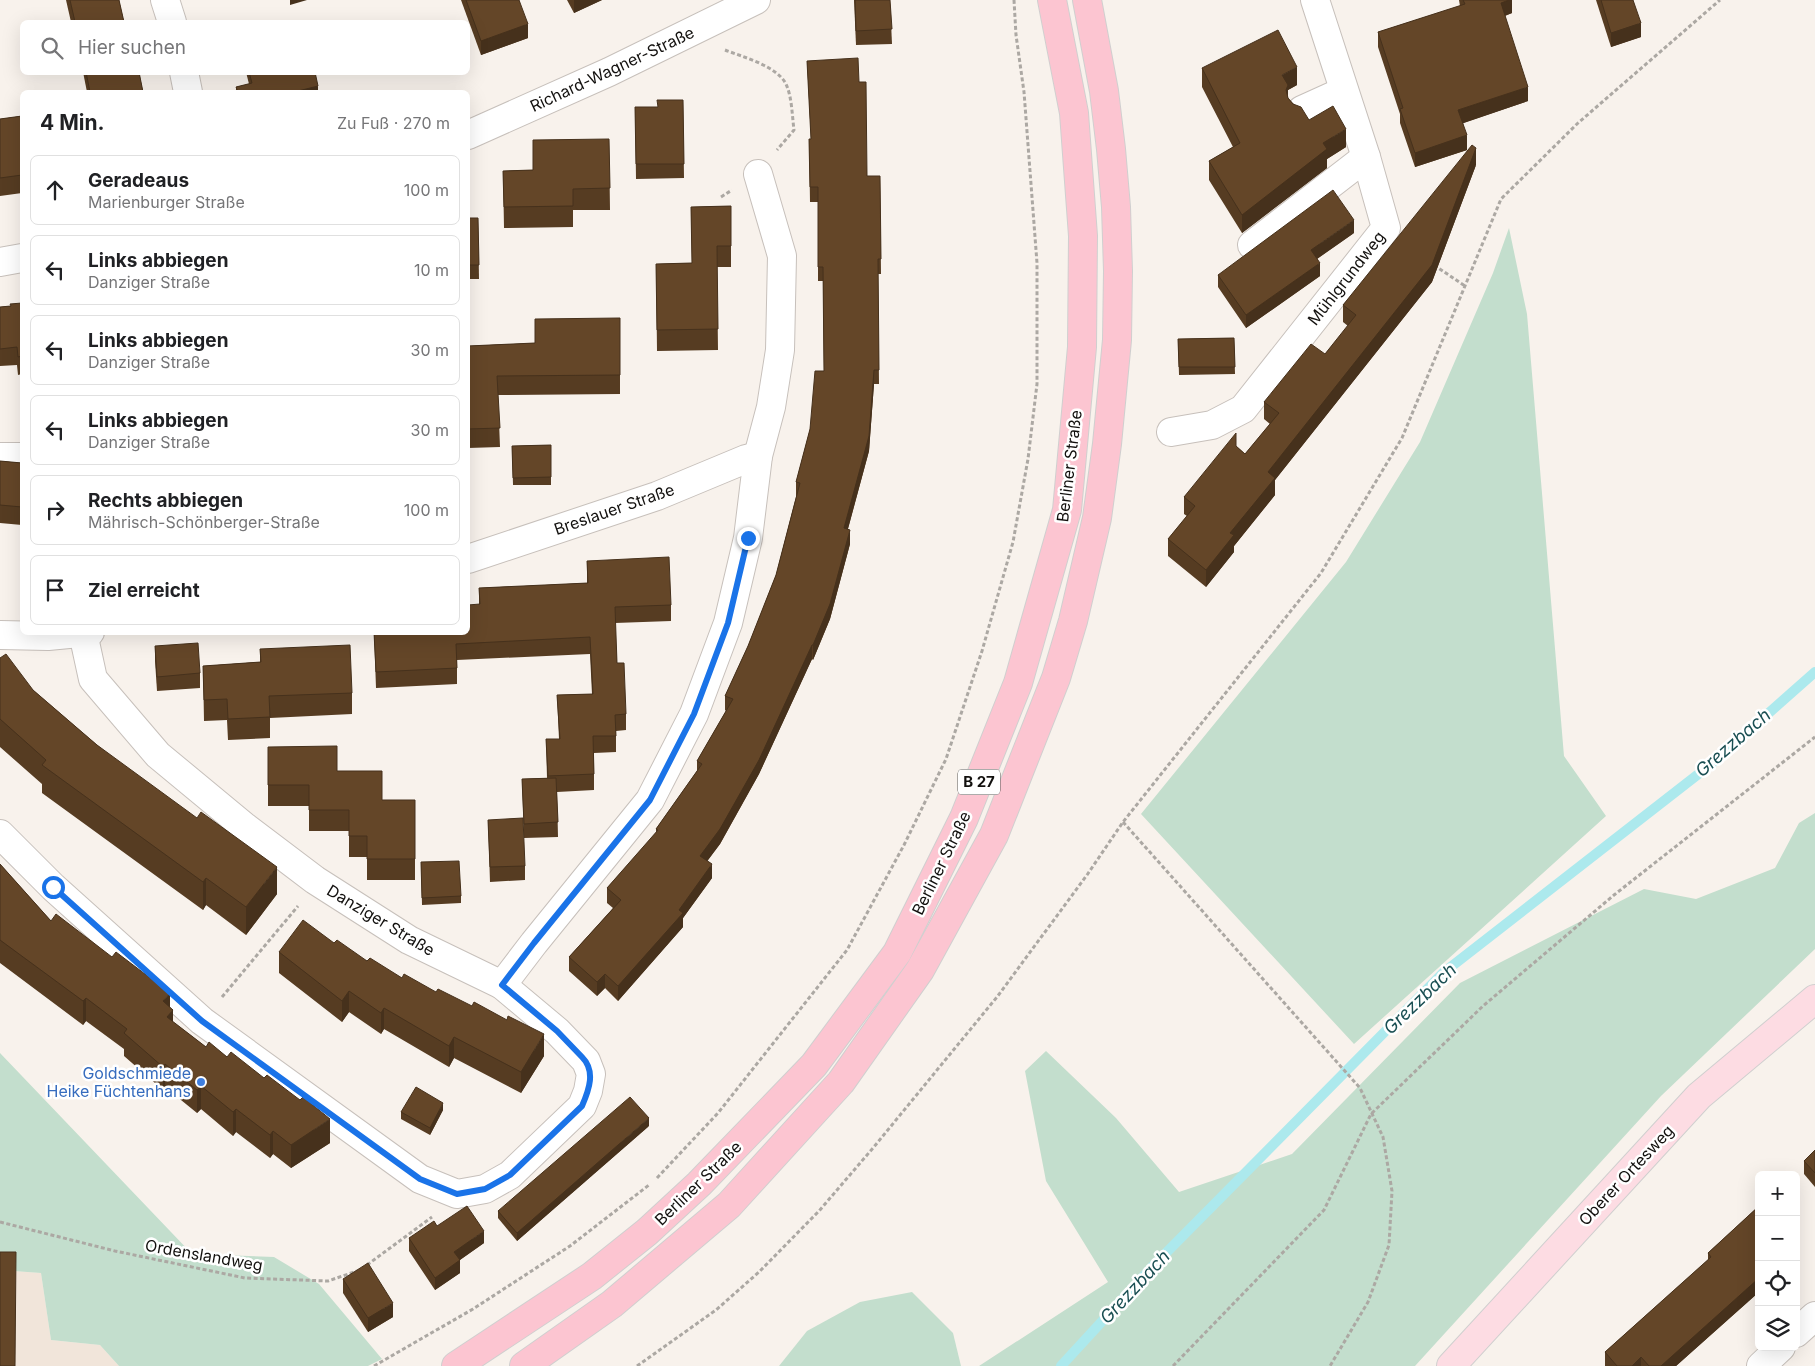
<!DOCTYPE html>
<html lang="de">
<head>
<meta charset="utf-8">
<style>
	:root { --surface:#fff; --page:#f2f2f2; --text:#202124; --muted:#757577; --line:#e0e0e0 }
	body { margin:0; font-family:Inter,sans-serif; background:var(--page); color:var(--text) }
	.controls { position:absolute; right:15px; bottom:15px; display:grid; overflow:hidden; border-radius:8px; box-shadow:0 5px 20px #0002 }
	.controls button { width:45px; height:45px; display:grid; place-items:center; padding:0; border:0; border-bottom:1px solid var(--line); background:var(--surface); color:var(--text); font:25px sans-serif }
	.stop { position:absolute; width:15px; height:15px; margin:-11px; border:4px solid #1a73e8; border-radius:50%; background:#fff }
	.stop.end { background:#1a73e8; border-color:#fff; box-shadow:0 1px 5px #0008 }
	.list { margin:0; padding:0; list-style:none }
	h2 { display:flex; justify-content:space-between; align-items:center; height:65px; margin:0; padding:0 20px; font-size:21px }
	h2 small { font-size:16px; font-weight:400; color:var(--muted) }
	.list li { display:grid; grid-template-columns:32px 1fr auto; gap:15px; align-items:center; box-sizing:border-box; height:70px; margin:0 10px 10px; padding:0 10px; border:1px solid var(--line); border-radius:8px }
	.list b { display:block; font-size:19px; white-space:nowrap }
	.list p { margin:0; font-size:16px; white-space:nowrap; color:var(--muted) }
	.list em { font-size:16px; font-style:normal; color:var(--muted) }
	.icon { flex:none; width:28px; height:28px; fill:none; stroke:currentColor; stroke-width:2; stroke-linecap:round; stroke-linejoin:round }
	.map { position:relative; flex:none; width:1815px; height:1366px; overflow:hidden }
	.search { position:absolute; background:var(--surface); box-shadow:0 5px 20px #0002; left:20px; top:20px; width:450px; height:55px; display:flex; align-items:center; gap:12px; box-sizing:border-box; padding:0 18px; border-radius:8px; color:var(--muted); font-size:19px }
	.panel { position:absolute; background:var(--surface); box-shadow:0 5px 20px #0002; left:20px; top:90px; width:450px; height:545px; border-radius:8px }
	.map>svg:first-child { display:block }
	.built { fill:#f1e5da }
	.green { fill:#c3decd }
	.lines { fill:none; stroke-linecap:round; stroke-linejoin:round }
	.stream { stroke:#ace9ed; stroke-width:10 }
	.minor-casing { stroke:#c7c0bb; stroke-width:30 }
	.major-casing { stroke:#d0cfcf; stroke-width:30 }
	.highway-casing { stroke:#d0cfcf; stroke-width:30 }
	.path { stroke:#aca8a3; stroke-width:3; stroke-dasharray:4 2.5; stroke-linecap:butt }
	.minor { stroke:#fff; stroke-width:28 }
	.major { stroke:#fddce3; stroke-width:28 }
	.highway { stroke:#fcc5d1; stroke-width:28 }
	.wall { fill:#563c22 }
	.shaded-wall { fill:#46311c }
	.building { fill:#644628; stroke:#46311c }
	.route { stroke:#1a73e8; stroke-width:6 }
	.shop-dot { fill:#3f7fe0; stroke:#fff; stroke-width:2 }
	.labels { text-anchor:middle; stroke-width:5; stroke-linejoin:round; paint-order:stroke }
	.shield { fill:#fff; stroke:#595856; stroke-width:1 }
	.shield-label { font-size:15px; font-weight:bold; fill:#12100e }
	.street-label { font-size:16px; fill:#12100e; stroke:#fff }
	.shop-label { font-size:16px; fill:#366cbe; stroke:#fff; text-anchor:end }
	.water-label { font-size:18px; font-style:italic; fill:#1a4f53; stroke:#fff }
</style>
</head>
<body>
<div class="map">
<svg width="1815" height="1366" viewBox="0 0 1815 1366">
	<rect width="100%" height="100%" fill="#f8f2ec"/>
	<polygon class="built" points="0,1270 41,1273 51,1340 100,1345 119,1366 0,1366"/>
	<g class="green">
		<polygon points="1509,228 1527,314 1564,756 1606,816 1354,1044 1141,814 1346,562 1420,442 1493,273"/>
		<polygon points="1815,813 1815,949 1661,1096 1415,1366 979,1366 1108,1282 1046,1181 1025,1071 1046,1051 1116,1118 1179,1192 1292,1154 1460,983 1644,889 1696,899 1775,868 1799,823"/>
		<polygon points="0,1053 192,1254 274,1257 319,1284 382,1359 368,1366 119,1366 100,1345 51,1340 41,1273 0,1270"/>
		<polygon points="912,1292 953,1333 961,1366 779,1366 807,1331 860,1302"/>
	</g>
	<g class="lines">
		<polyline class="stream" points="1061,1366 1153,1266 1443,973 1710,765 1815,672"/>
		<defs>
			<g id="minor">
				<polyline points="165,0 172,22"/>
				<polyline points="184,72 188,92"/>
				<polyline points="1302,110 1344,91"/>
				<polyline points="468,135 609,72 756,0"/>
				<polyline points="1252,245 1366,157"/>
				<polyline points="0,262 22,258"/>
				<polyline points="1171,432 1212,425 1243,409 1386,228 1366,157 1315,0"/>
				<polyline points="0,457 22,457"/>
				<polyline points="468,559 657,496 746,459 758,456"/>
				<polyline points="0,635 48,636 90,632"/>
				<polyline points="0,834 53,887 202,1021 420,1179 457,1194 485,1189 510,1175 582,1106 588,1091 591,1074 586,1061 557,1031 502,985 409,940 315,880 245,827 158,755 93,679 83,633"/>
				<polyline points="502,985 534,943 650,800 694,714 728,623 748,538 758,456 771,407 780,350 782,256 758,174"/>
				<polyline points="1796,1333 1815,1316"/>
				<polyline points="1761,1366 1781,1347"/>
			</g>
			<polyline id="major" points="1451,1366 1699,1096 1815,999"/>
			<g id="highway">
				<polyline points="456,1366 592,1276 647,1232 699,1184 814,1065 897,953 964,818 1018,683 1067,510 1082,347 1083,236 1074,113 1052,0"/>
				<polyline points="524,1366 612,1304 729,1205 841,1082 920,970 994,835 1056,678 1073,621 1097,518 1107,444 1117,340 1118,271 1116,207 1111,149 1104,91 1087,0"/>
			</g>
		</defs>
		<use href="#minor" class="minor-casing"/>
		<use href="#major" class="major-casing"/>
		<use href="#highway" class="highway-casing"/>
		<g class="path">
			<path d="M725,50c18,7 52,16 61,34 6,13 6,31 8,46l-17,20"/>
			<polyline points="721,197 732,190"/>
			<polyline points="1434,265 1465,286"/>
			<polyline points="1123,822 1360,1088 1383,1137 1392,1191 1389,1245 1368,1302 1330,1366"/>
			<polyline points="222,997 298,906"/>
			<polyline points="657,1178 718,1113 847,950 904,845 946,759 982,651 1013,542 1028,459 1037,384 1037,263 1024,92 1016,35 1014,0"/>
			<polyline points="0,1222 115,1251 245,1278 328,1281 357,1271"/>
			<polyline points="367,1265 432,1217"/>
			<polyline points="374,1366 473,1309 570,1246 649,1185"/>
			<polyline points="637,1366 716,1310 759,1272 819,1211 873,1148 997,997 1087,875 1123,822 1321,573 1402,438 1501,199 1578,123 1720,0"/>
			<polyline points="1173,1366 1324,1210 1371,1114 1483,1006 1614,895 1815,737"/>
		</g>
		<use href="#minor" class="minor"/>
		<use href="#major" class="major"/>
		<use href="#highway" class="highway"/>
	</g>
	<g class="wall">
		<polygon points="66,0 119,0 124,22 71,22"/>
		<polygon points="461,0 519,0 528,38 481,55"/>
		<polygon points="567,0 602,0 574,13"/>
		<polygon points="854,0 890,0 892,44 856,45"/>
		<polygon points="1459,0 1512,0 1512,13 1505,16 1528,101 1463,123 1467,150 1415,167 1400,123 1400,114 1378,47 1378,32 1460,6"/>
		<polygon points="1596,0 1633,0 1641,37 1611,47"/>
		<polygon points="807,61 859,82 867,176 880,176 881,274 878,274 879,384 874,384 869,451 848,529 850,544 830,619 813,660 812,659 759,774 720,844 707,861 712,878 683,918 683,927 618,1001 605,988 597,996 569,971 569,957 613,908 607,903 607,888 656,833 656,829 697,771 697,761 726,711 725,710 725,696 748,646 776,575 796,497 796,482 810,429 824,371 823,281 818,281 818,202 810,202 809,139 811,139"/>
		<polygon points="1202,68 1297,85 1288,90 1288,98 1309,120 1346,147 1327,159 1327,168 1242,233 1209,180 1209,161 1233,147 1202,87"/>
		<polygon points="83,72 139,72 143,92 87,92"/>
		<polygon points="246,72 315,72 318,92 236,92 236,87 249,84"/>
		<polygon points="683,100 684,178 636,179 635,107 657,107"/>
		<polygon points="22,116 22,193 0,196 0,119"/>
		<polygon points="609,139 610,210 573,210 573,227 504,228 503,171 533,170"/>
		<polygon points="1476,165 1432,282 1275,480 1275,495 1234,546 1234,552 1206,587 1168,556 1168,539 1187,516 1184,514 1184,497 1236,446 1245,454 1270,424 1264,419 1264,402 1325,354 1348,326 1343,322 1343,305"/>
		<polygon points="731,206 731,267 717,267 718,350 657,351 656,264 692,263 691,207"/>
		<polygon points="468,218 478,218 479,279 468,279"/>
		<polygon points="1354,233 1317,259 1320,276 1246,328 1218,287 1218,275"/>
		<polygon points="22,303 22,374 18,375 17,365 0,366 0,307 10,306"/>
		<polygon points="620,318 620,394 498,395 500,447 468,448 468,346 535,343"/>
		<polygon points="1234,338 1235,374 1179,375 1178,339"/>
		<polygon points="551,445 551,485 513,485 512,446"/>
		<polygon points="0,461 22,463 22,525 0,523"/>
		<polygon points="587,561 671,605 671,621 615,623 617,663 626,714 626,730 616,731 616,752 594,753 594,790 557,792 558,837 524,838 522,779 547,778 546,739 559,739 557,695 592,694 590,654 457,660 457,684 376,688 374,632 468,632 479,604 479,588 587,583"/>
		<polygon points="155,646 200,673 200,688 157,691 155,661"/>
		<polygon points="260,649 352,693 352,714 270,718 270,738 228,740 227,720 204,721 203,666 260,662"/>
		<polygon points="0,658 33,690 97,745 277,894 246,935 206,905 203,910 42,793 42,784 0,747"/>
		<polygon points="268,747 337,771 382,800 415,800 415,880 367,880 367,857 349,857 349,831 309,831 309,806 268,806"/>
		<polygon points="488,820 525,866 525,880 490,882"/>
		<polygon points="421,862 461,896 461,903 422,905"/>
		<polygon points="0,864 51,921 170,1007 173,1022 206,1047 227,1057 330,1143 291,1168 273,1154 270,1158 236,1132 233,1136 201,1109 197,1113 165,1087 163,1090 124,1056 124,1049 86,1021 83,1025 0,963"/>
		<polygon points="334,943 367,961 402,978 544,1056 521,1093 454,1058 449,1067 384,1029 381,1034 349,1012 342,1022 279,973 279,952"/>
		<polygon points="443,1110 430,1135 401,1119 401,1112"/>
		<polygon points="649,1126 517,1241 498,1218 498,1211"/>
		<polygon points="1815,1150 1815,1187 1804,1174 1804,1161"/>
		<polygon points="1759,1206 1759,1292 1676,1366 1605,1366 1605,1352 1708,1260 1708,1253"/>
		<polygon points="437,1226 484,1243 460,1260 460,1273 435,1290 409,1251 409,1238"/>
		<polygon points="343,1279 393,1317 368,1332 343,1293"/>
	</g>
	<g class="shaded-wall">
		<polygon points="290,0 307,0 290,5"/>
		<polygon points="574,0 602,0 574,13"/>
		<polygon points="1509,0 1512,0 1512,13 1501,17 1501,3"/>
		<polygon points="1641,23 1641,37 1611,47 1611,33"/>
		<polygon points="528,24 528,38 481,55 481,41"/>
		<polygon points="1297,67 1297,85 1288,90 1288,104 1282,75"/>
		<polygon points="318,86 318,92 298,92 298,91"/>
		<polygon points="1528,87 1528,101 1458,125 1458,110"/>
		<polygon points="1346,129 1346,147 1327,159 1327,168 1242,233 1242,215 1323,143"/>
		<polygon points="1467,135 1467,150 1415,167 1415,153"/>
		<polygon points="1476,148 1476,165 1432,282 1275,480 1275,495 1234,546 1234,552 1206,587 1206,570 1230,533 1268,472"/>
		<polygon points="1354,220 1354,233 1311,263 1311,250"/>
		<polygon points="1320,263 1320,276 1246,328 1246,315"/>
		<polygon points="874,370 874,384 869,451 844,543 844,528"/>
		<polygon points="850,530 850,544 830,619 813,660 813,645"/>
		<polygon points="812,645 812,659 759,774 720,844 700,871 700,856"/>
		<polygon points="712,864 712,878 683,918 683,927 618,1001 618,986 679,910"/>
		<polygon points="277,867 277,894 246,935 246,907"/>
		<polygon points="206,878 206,905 203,910 203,882"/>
		<polygon points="605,974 605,988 597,996 597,982"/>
		<polygon points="349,991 349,1012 342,1022 342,1001"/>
		<polygon points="170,993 170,1013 173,1010 173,1033 167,1041 163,1001"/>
		<polygon points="86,998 86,1021 83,1025 83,1001"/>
		<polygon points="384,1008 384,1029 381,1034 381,1013"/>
		<polygon points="544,1034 544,1056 521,1093 521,1072"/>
		<polygon points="454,1037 454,1058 449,1067 449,1046"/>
		<polygon points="165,1064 165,1087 163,1090 163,1067"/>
		<polygon points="201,1086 201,1109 197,1113 197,1090"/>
		<polygon points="443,1103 443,1110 430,1135 430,1128"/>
		<polygon points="236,1109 236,1132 233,1136 233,1112"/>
		<polygon points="649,1118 649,1126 517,1241 517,1233"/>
		<polygon points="330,1119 330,1143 291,1168 291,1145"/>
		<polygon points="273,1131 273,1154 270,1158 270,1135"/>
		<polygon points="484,1231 484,1243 454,1264 454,1252"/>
		<polygon points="1796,1244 1797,1244 1796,1258"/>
		<polygon points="460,1260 460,1273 435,1290 435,1278"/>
		<polygon points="1759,1278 1759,1292 1676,1366 1661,1366"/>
		<polygon points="393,1303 393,1317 368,1332 368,1318"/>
		<polygon points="1641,1357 1641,1366 1632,1366"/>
	</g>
	<g class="building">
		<polygon points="70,0 119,0 124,22 75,22"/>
		<polygon points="466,0 519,0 528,24 481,41"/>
		<polygon points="855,0 890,0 892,29 856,31"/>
		<polygon points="1463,0 1509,0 1501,3 1528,87 1458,110 1467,135 1415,153 1400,109 1403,108 1378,32 1465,4"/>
		<polygon points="1601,0 1633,0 1641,23 1611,33"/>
		<polygon points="1278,30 1297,67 1282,75 1288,85 1286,90 1288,98 1293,104 1301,107 1309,120 1333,106 1346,129 1323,143 1327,149 1242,215 1209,161 1240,143 1202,68"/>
		<polygon points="858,58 859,82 866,82 867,176 880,176 881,259 878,259 879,370 874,370 869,436 844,528 850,530 830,604 813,645 812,645 759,760 720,829 700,856 712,864 679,910 683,913 618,986 605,974 597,982 569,957 621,900 607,888 658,830 656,829 702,764 697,761 733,699 725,696 748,646 776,575 800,483 796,482 810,429 815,371 824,371 823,267 818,267 818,187 810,187 809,139 811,139 807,61"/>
		<polygon points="86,72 139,72 143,92 90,92"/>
		<polygon points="249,72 315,72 318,86 298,91 299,92 238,92 236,87 252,83"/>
		<polygon points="657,100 683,100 684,164 636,164 635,107 658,107"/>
		<polygon points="22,116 22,175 0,178 0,119"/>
		<polygon points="609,139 610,188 573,189 573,206 504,207 503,171 533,170 533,140"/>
		<polygon points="1472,145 1476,148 1432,265 1268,472 1275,478 1230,533 1234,535 1206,570 1168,539 1195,506 1184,497 1236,433 1236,446 1245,454 1279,413 1264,402 1311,344 1325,354 1356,315 1343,305"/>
		<polygon points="1333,190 1354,220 1311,250 1320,263 1246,315 1218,275"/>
		<polygon points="731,206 731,246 717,246 718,329 657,330 656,264 692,263 691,207"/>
		<polygon points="468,218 478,218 479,265 468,265"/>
		<polygon points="22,303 22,356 18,357 17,347 0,349 0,307 11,306 10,304"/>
		<polygon points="620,318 620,375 497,376 500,428 468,429 468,346 535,343 535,319"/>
		<polygon points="1234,338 1235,367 1179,367 1178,339"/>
		<polygon points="551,445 551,477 513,478 512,446"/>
		<polygon points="0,461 22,463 22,507 0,505"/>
		<polygon points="669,557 671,605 615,607 617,663 624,663 626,714 615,715 616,736 593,736 594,774 548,776 546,739 560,739 557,695 593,694 590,637 456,644 457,668 376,672 374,632 468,632 468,605 480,604 479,588 588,583 587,561"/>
		<polygon points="198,643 200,673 157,677 155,646"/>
		<polygon points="350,645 352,693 269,696 270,717 228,719 227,699 204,700 203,666 261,662 260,649"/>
		<polygon points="6,654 33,690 97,745 197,818 201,812 277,867 246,907 206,878 203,882 42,765 46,760 0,719 0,658"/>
		<polygon points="337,746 337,771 382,771 382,800 415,800 415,859 367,859 367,836 349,836 349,810 309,810 309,785 268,785 268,747"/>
		<polygon points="556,778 558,822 524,824 522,779"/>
		<polygon points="523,818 525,866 490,867 488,820"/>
		<polygon points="459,861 461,896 422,898 421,862"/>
		<polygon points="0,864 51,921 56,914 112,957 116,952 170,993 163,1001 173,1010 167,1017 206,1047 209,1042 227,1057 231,1052 264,1078 267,1075 300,1100 303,1097 330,1119 291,1145 273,1131 270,1135 236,1109 233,1112 201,1086 197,1090 165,1064 163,1067 124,1033 127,1029 86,998 83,1001 0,940"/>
		<polygon points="303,920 334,943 337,940 367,961 370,958 402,978 404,974 436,992 438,989 472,1006 474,1002 507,1020 508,1016 544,1034 521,1072 454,1037 449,1046 384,1008 381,1013 349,991 342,1001 279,952"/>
		<polygon points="416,1087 443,1103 430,1128 401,1112"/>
		<polygon points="630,1097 649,1118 517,1233 498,1211"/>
		<polygon points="1815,1150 1815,1173 1804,1161"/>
		<polygon points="467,1206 484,1231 454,1252 460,1260 435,1278 409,1238 434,1221 437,1226"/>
		<polygon points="1759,1206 1759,1278 1661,1366 1649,1366 1641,1357 1632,1366 1617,1366 1605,1352 1711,1257 1708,1253"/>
		<polygon points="0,1252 16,1252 15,1366 0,1366"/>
		<polygon points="368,1263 393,1303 368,1318 343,1279"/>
	</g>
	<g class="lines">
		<path class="route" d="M53,887l149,134 218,158 37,15 28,-5 25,-14 72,-69c7,-16 14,-35 0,-49l-25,-26 -55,-46 32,-42 116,-143 44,-86 34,-91 20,-85"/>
	</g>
	<circle class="shop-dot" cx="201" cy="1082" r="5"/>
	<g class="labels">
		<rect class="shield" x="958" y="769.5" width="42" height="25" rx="4"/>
		<g class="shield-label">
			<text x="979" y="787">B 27</text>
		</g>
		<g class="street-label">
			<text transform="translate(612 69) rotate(-25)" y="6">Richard-Wagner-Straße</text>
			<text transform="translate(1346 278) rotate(-52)" y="6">Mühlgrundweg</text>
			<text transform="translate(1069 466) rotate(-83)" y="6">Berliner Straße</text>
			<text transform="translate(614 509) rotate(-19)" y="6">Breslauer Straße</text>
			<text transform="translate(941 863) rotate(-64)" y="6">Berliner Straße</text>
			<text transform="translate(381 920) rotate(31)" y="6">Danziger Straße</text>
			<text transform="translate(1626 1175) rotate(-47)" y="6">Oberer Ortesweg</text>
			<text transform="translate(698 1183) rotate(-44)" y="6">Berliner Straße</text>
			<text transform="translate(204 1255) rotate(10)" y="6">Ordenslandweg</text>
		</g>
		<g class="shop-label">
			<text x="191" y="1079">Goldschmiede<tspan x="191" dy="18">Heike Füchtenhans</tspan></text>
		</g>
		<g class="water-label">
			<text transform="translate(1733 743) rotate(-41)" y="6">Grezzbach</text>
			<text transform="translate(1420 999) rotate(-44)" y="6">Grezzbach</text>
			<text transform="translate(1135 1287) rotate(-47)" y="6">Grezzbach</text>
		</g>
	</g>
</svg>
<div class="controls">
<button>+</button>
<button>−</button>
<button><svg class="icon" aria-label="locate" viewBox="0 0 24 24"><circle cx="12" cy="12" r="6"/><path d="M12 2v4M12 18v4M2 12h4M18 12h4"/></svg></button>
<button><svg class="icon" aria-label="layers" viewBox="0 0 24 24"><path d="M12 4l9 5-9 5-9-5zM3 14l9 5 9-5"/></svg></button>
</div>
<div class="stop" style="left:53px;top:887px"></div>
<div class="stop end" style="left:748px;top:538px"></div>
<div class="search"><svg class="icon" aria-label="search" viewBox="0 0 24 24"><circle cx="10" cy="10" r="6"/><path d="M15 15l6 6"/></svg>Hier suchen</div>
<section class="panel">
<h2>4 Min.<small>Zu Fuß · 270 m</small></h2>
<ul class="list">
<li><svg class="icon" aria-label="ahead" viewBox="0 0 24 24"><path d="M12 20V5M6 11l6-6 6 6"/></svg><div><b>Geradeaus</b><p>Marienburger Straße</p></div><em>100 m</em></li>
<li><svg class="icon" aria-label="left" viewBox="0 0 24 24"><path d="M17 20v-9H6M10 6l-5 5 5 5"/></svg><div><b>Links abbiegen</b><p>Danziger Straße</p></div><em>10 m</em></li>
<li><svg class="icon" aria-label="left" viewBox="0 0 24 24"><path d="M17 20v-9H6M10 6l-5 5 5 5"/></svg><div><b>Links abbiegen</b><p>Danziger Straße</p></div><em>30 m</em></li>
<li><svg class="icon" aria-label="left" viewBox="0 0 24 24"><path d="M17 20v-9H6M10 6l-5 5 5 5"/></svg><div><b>Links abbiegen</b><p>Danziger Straße</p></div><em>30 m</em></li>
<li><svg class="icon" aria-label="right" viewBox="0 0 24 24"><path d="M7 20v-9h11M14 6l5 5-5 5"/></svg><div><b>Rechts abbiegen</b><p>Mährisch-Schönberger-Straße</p></div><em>100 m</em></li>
<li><svg class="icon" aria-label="arrive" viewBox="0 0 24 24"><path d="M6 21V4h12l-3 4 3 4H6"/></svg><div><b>Ziel erreicht</b></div></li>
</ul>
</section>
</div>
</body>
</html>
